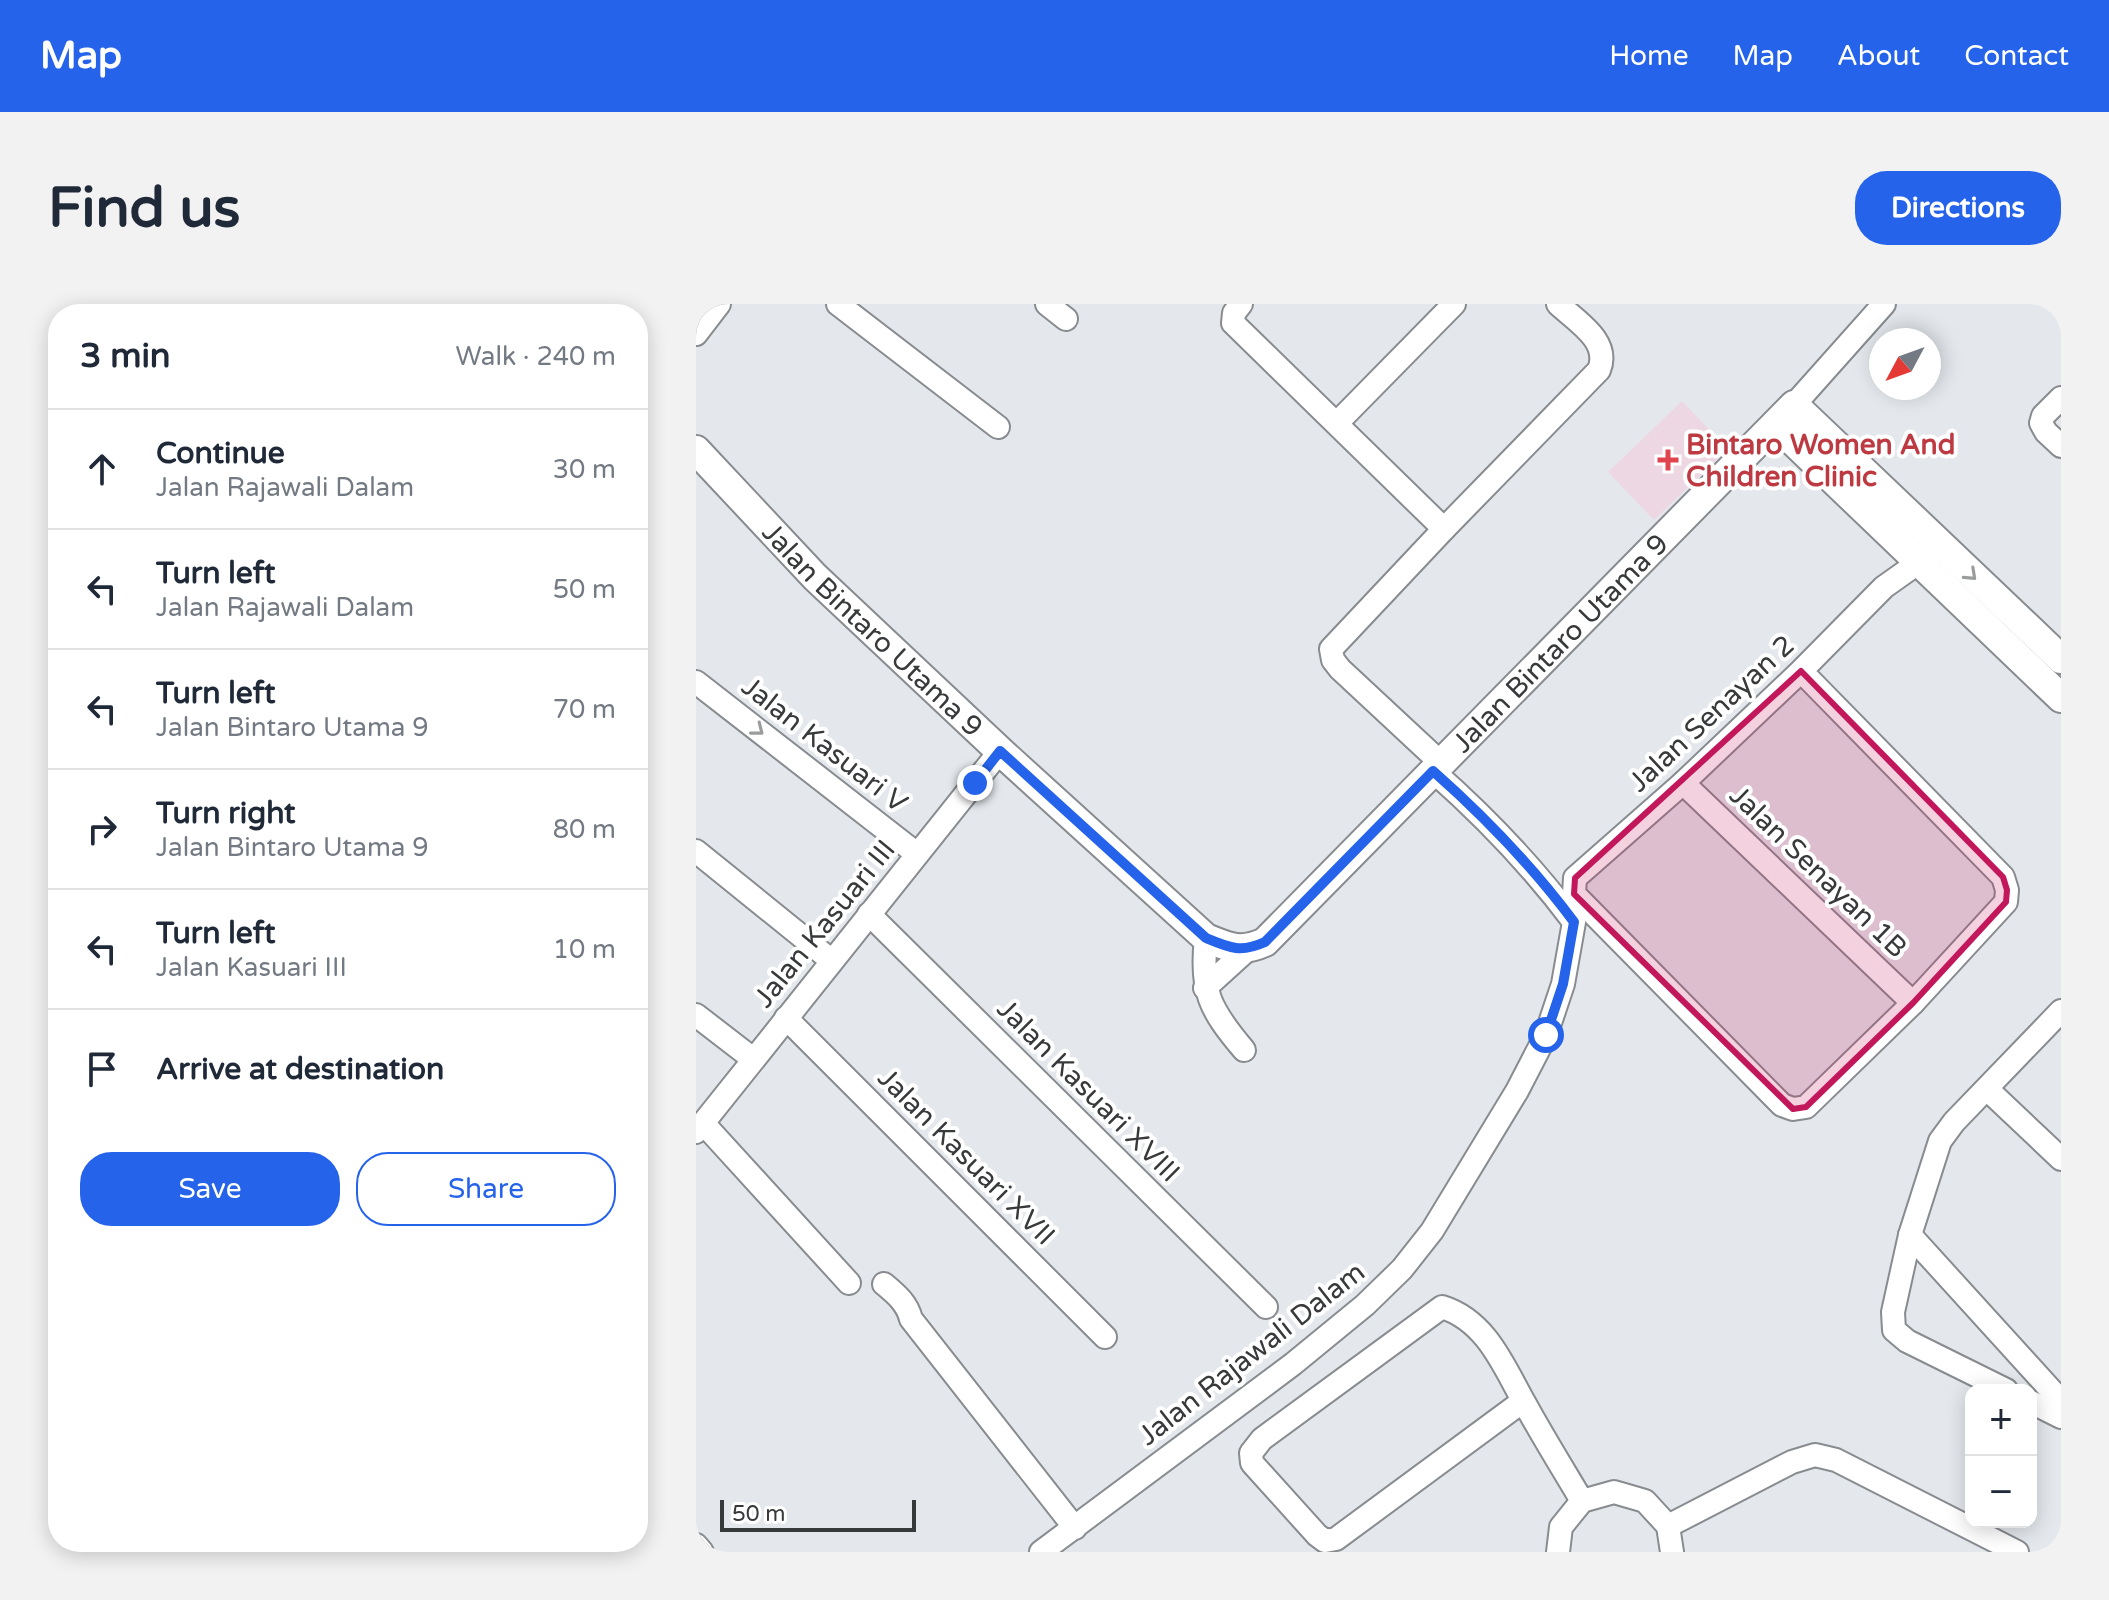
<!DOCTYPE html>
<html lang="en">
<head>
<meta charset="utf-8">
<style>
	:root { --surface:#fff; --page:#f2f2f3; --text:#1f2937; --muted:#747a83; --line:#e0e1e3; --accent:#2563eb }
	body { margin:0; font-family:"Varela Round",sans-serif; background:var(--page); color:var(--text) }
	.controls { position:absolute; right:24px; bottom:24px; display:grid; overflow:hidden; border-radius:16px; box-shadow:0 4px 20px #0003 }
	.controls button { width:72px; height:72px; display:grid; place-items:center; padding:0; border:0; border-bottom:2px solid var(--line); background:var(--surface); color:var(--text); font:40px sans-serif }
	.compass { position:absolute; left:1173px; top:24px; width:72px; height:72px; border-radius:50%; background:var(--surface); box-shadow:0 4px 20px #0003; rotate:229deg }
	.scale { position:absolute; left:24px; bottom:20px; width:196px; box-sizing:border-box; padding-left:8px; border:4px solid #37393a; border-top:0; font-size:22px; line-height:28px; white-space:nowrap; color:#37393a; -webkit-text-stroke:6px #fff; paint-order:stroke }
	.stop { position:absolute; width:24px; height:24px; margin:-18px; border:6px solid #2563eb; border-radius:50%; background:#fff }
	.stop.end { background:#2563eb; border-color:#fff; box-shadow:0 2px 8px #0008 }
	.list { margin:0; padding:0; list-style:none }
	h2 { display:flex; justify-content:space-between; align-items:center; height:104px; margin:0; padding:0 32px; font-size:34px }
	h2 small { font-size:26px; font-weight:400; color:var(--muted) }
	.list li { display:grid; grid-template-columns:52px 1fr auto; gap:24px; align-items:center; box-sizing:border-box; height:120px; padding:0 32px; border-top:2px solid var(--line) }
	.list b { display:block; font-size:30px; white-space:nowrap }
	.list p { margin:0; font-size:26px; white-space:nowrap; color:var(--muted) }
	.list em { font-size:26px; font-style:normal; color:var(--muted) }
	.actions { display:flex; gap:16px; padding:24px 32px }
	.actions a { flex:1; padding:18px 0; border:2px solid var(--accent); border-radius:32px; text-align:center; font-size:28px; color:var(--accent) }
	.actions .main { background:var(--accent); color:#fff }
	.icon { flex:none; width:44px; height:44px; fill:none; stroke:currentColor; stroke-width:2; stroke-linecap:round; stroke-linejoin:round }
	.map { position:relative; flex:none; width:1365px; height:1248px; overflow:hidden; border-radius:32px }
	header { display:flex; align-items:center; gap:48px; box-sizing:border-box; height:112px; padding:0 40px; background:var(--accent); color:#fff }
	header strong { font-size:38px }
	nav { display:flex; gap:44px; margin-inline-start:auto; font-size:28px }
	.intro { display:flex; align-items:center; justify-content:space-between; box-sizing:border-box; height:192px; padding:0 48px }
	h1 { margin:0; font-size:56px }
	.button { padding:20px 36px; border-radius:32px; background:var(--accent); color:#fff; font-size:28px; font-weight:700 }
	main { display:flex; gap:48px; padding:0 48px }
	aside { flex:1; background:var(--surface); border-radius:32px; box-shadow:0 4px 20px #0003 }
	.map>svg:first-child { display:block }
	.medical { fill:#edd7e3 }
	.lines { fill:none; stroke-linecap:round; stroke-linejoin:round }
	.minor-casing { stroke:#888b8f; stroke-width:26 }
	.tertiary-casing { stroke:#888b8f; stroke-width:32 }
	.minor { stroke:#fff; stroke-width:22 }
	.tertiary { stroke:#fff; stroke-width:28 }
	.oneway { stroke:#9b9c9c }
	.route { stroke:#2563eb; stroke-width:10 }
	.marked { fill:#c2185b; fill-opacity:0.2; stroke:#c2185b; stroke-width:6; stroke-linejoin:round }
	.health-dot { fill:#e0444e; stroke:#fff; stroke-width:3 }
	.labels { text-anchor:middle; stroke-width:8; stroke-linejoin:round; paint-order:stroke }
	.health-label { font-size:28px; font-weight:bold; fill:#be3a42; stroke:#fff; text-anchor:start }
	.street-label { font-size:28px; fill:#37393a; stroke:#fff }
</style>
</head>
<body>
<header>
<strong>Map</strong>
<nav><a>Home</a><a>Map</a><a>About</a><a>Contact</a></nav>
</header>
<div class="intro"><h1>Find us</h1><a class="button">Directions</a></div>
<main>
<aside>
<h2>3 min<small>Walk · 240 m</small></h2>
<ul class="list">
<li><svg class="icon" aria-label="ahead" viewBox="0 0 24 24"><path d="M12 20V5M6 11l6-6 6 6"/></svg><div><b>Continue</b><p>Jalan Rajawali Dalam</p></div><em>30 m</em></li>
<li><svg class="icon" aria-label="left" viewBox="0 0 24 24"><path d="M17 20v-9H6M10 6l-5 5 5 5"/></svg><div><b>Turn left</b><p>Jalan Rajawali Dalam</p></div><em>50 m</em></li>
<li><svg class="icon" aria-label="left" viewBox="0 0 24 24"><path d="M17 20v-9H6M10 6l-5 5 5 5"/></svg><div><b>Turn left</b><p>Jalan Bintaro Utama 9</p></div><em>70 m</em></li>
<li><svg class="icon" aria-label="right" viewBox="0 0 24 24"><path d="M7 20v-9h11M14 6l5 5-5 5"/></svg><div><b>Turn right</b><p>Jalan Bintaro Utama 9</p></div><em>80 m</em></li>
<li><svg class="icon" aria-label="left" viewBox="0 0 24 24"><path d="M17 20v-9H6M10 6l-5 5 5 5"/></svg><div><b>Turn left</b><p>Jalan Kasuari III</p></div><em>10 m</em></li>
<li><svg class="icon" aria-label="arrive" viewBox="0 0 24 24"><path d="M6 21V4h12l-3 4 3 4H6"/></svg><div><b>Arrive at destination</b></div></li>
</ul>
<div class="actions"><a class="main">Save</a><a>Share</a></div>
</aside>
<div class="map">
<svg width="1365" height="1248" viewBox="0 0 1365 1248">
	<rect width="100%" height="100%" fill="#e4e8ed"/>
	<polygon class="medical" points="986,97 1032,145 958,216 912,168"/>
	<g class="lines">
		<defs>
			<g id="minor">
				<polyline points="142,0 302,123"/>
				<polyline points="351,0 370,15"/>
				<polyline points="545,0 538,9 537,19 748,225"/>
				<polyline points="0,30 23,0"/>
				<polyline points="1365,94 1347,112 1345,119 1350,128 1365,142"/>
				<polyline points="1098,101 1188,0"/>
				<polyline points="641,119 758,0"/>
				<polyline points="1105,367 1307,573 1311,586 1310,598 1217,699 1110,803 1097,805 1086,801 878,590 879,574 987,479 1105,367 1188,283 1212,266 1232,247"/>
				<polyline points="0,378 221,550"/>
				<path d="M745,459l-101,-94 -7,-9 -2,-11 113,-120 155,-159c12,-29 -23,-49 -41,-66"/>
				<polyline points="987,479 1217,699"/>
				<polyline points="0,547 136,657"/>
				<polyline points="173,610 570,1003"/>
				<path d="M510,634c-6,53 4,72 38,112"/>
				<polyline points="509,684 552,645"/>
				<polyline points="0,711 57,755"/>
				<polyline points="90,714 409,1033"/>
				<polyline points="1291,785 1365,855"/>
				<polyline points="7,819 153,979"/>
				<polyline points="0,828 304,447"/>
				<polyline points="1214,931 1365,1097"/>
				<path d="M188,980c12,10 23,19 27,35l164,209"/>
				<polyline points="1310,1086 1211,1037 1198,1026 1197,1008 1214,931 1244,837 1258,818 1365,707"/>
				<path d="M827,1097l-187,138 -11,2 -8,-6 -65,-72 -1,-10 11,-14 180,-132c45,14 62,60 83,97 18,33 38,65 57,97"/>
				<polyline points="1335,1098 1365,1113"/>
				<polyline points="972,1222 1096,1158 1119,1151 1140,1156 1321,1248"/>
				<polyline points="0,1241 6,1248"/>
				<path d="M345,1248l252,-188 72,-59 37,-36 30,-38 85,-140 29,-56 17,-51 11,-62c-41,-55 -89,-105 -141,-151"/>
				<polyline points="862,1248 865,1223 886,1197 918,1188 949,1197 972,1222 976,1248"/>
			</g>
			<g id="tertiary">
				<polyline points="1080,121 1365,394"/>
				<path id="s1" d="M0,146l119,127 185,174 206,187c24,10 35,15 59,4l529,-537 267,254"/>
			</g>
		</defs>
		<use href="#minor" class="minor-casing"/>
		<use href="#tertiary" class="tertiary-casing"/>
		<use href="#minor" class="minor"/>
		<use href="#tertiary" class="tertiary"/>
	</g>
	<defs><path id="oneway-chevron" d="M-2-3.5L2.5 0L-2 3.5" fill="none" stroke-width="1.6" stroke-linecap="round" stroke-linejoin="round" transform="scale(2)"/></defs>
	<g class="oneway">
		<use href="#oneway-chevron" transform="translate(1275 271) rotate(43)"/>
		<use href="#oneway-chevron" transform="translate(62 426) rotate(38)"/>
	</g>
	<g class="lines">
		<path class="route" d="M279,479l25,-32 206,187c24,10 35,15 59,4l168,-171c52,46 100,96 141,151l-11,62 -17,51"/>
	</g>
	<path class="marked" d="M1105,367l202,206 4,13 -1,12 -93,101 -107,104 -13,2 -219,-215 1,-16z"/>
	<path class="health-dot" d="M968 144h8v8h8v8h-8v8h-8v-8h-8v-8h8z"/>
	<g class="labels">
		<g class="health-label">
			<text x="990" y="150">Bintaro Women And<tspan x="990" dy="32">Children Clinic</tspan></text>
		</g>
		<g class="street-label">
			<text dy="10" stroke="none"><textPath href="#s1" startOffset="252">Jalan Bintaro Utama 9</textPath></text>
			<text dy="10" stroke="none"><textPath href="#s1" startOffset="1188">Jalan Bintaro Utama 9</textPath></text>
			<text transform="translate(1015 409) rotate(-43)" y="10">Jalan Senayan 2</text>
			<text transform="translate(129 440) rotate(38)" y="10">Jalan Kasuari V</text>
			<text transform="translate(1123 567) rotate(44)" y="10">Jalan Senayan 1B</text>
			<text transform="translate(128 619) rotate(-51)" y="10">Jalan Kasuari III</text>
			<text transform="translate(393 786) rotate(45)" y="10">Jalan Kasuari XVIII</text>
			<text transform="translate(271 852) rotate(45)" y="10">Jalan Kasuari XVII</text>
			<text transform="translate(555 1049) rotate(-38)" y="10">Jalan Rajawali Dalam</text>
		</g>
	</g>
</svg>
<div class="controls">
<button>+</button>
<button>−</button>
</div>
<svg class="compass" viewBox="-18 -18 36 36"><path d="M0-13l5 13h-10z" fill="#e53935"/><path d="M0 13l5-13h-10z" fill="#747a83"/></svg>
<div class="scale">50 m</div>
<div class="stop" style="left:850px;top:731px"></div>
<div class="stop end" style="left:279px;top:479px"></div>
</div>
</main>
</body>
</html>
